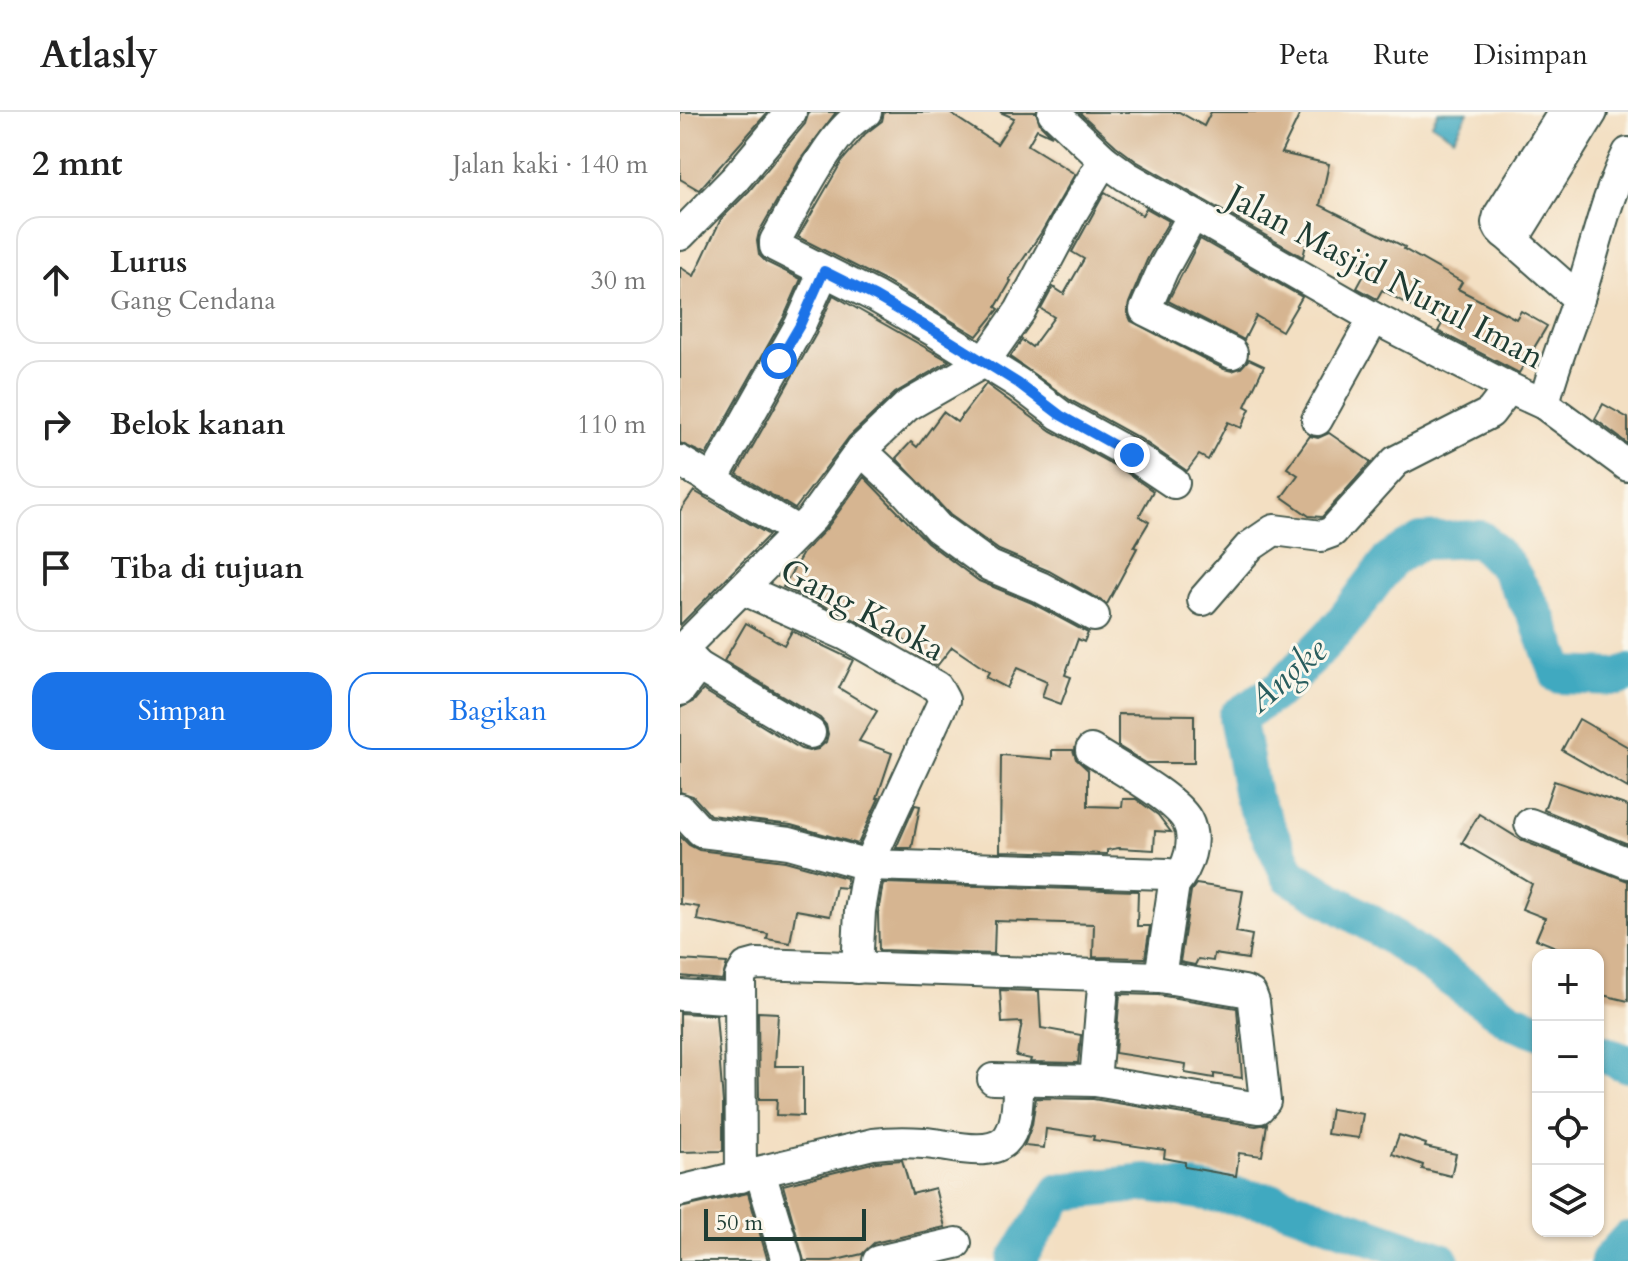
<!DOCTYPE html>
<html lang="id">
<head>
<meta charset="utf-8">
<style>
	:root { --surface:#fff; --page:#f6f6f6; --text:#222; --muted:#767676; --line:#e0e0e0; --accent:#1a73e8 }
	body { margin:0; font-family:Cardo,serif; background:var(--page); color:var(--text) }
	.controls { position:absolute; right:24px; bottom:24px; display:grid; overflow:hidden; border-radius:16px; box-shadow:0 2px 6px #0004 }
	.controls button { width:72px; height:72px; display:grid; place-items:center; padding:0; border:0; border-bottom:2px solid var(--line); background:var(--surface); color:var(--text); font:40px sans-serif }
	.scale { position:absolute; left:24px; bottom:20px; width:162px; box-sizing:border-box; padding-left:8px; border:4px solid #1f3d34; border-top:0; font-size:22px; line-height:28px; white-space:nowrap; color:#1f3d34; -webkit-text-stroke:6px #fbf7ec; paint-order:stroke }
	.stop { position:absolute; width:24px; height:24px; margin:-18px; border:6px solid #1a73e8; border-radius:50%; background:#fff }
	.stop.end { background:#1a73e8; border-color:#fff; box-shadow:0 2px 8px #0008 }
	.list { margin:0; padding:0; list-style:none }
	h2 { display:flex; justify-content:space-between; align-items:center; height:104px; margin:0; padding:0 32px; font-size:34px }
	h2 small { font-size:26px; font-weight:400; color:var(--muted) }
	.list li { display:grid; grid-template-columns:52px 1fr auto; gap:24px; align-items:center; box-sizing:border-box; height:128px; margin:0 16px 16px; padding:0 16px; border:2px solid var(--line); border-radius:24px }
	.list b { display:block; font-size:30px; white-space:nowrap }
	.list p { margin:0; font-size:26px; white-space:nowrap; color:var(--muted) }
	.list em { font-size:26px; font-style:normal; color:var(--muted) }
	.actions { display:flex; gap:16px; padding:24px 32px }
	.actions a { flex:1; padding:18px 0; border:2px solid var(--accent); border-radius:24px; text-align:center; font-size:28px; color:var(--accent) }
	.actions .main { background:var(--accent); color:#fff }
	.icon { flex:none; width:44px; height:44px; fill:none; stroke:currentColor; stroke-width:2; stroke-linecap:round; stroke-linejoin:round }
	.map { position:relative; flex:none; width:948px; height:1149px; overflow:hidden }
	header { display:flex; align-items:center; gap:48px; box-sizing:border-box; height:112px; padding:0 40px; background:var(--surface); border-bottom:2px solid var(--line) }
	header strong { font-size:38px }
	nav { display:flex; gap:44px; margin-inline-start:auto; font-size:28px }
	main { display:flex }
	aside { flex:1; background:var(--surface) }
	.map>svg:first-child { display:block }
	.water { fill:#40a9c0; stroke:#30737a; stroke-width:2 }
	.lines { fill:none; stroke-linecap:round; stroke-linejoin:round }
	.river { stroke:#40a9c0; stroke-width:38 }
	.building { fill:#d6b591 }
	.minor-casing { stroke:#3f5549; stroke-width:34 }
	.minor { stroke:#fff; stroke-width:30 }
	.route { stroke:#1a73e8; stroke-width:10 }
	.labels { text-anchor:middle; stroke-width:6; stroke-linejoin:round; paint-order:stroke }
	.street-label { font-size:34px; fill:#1f3d34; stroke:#fbf7ec }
	.water-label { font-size:36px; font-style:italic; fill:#295d5e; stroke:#fbf7ec }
</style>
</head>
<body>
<header>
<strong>Atlasly</strong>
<nav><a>Peta</a><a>Rute</a><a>Disimpan</a></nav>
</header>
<main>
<aside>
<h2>2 mnt<small>Jalan kaki · 140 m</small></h2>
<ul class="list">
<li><svg class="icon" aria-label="ahead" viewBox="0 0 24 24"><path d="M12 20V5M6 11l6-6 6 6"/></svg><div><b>Lurus</b><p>Gang Cendana</p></div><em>30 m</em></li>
<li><svg class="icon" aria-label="right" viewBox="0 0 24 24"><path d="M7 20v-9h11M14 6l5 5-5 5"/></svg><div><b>Belok kanan</b></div><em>110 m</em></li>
<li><svg class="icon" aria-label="arrive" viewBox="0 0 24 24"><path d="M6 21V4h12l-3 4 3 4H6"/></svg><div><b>Tiba di tujuan</b></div></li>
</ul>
<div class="actions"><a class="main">Simpan</a><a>Bagikan</a></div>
</aside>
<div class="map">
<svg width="948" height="1149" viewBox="0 0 948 1149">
	<rect width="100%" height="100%" fill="#fbf7ec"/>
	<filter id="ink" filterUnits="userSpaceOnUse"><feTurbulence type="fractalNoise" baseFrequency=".0125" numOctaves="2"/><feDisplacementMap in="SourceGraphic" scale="16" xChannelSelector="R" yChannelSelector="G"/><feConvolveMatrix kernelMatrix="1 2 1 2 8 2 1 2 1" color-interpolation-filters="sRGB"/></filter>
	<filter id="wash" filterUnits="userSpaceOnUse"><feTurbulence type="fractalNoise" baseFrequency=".006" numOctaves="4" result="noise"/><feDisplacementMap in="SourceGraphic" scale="32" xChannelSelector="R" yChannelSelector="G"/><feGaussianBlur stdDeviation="1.8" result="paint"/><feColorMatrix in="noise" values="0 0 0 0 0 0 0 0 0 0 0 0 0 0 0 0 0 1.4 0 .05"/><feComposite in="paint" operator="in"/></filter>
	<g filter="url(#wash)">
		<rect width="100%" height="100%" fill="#f3dfc2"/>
		<polygon class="water" points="758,0 788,0 774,26 752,12"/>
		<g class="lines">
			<g class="river">
				<polyline points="858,918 831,908 702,818 610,764 572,684 557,605 600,577 661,513 711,447 741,429 800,427 827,454 857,505 879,563 938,565 948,561"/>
				<polyline points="918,940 948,952"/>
				<polyline points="336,1149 380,1080 468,1071 597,1091 761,1149"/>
				<polyline points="929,1149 948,1128"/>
			</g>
		</g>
		<g id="blocks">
			<g class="building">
				<polygon points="0,0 88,0 19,78 0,67"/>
				<polygon points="129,0 156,0 120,48 79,120 77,129 79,143 86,150 121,167 104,205 26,343 0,331 0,155 14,164 41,107 69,79 125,12"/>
				<polygon points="204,0 268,0 317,32 334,6 320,0 356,0 360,12 372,24 357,17 348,33 395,62 361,121 329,168 331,169 316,195 319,197 297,224 205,169 118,125 162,49 185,22 202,9"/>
				<polygon points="399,0 499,0 524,14 531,0 621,0 601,41 649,52 640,93 725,135 724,137 782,170 778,177 836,207 841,199 867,214 839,261 837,260 758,219 762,212 702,178 697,187 677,176 689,154 628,124 623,145 456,49 436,34"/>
				<polygon points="425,80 462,103 466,96 489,109 467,148 449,191 447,200 451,209 544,257 552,259 561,256 569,247 584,254 565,294 570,297 561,316 548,310 528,348 519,343 507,359 461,327 390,288 330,245 342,228 352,235 374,205 361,197 373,175 384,182 404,147 392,140"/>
				<polygon points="520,127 622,185 602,219 576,204 564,228 488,189"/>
				<polygon points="153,183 269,249 215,281 169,325 115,397 57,362 136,222"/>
				<polygon points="306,272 371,319 443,358 473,379 459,404 469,410 454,435 457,436 427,492 369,459 319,438 270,403 216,346 231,330 237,335 263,300 277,310"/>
				<polygon points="923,292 948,306 948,332 915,307"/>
				<polygon points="649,321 691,350 642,405 629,404 602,385 618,363 607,356 630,324 638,326"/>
				<polygon points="184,365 247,430 299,469 352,491 408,521 404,530 398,527 385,563 391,565 381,592 362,585 367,569 337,556 327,576 306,565 309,560 272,535 257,554 238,543 241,539 210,520 206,525 173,507 103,475 123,441 146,417"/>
				<polygon points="14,379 89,423 0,513 0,399"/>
				<polygon points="66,511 104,533 112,519 173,548 159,576 197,599 179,629 212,641 197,686 199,686 178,732 111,713 30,703 13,684 0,680 0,596 14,589 23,578 121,637 129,639 138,637 146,630 148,622 146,613 140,606 44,549"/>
				<polygon points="438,602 514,603 514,651 466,651 438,634"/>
				<polygon points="899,607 948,635 948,676 882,638"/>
				<polygon points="372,638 393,638 396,647 408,658 408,694 442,695 443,687 456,687 478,703 491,720 475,719 474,738 439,736 427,738 427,742 320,739 321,643 372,647"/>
				<polygon points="874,669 948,694 948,732 864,698"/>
				<polygon points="235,693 240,694 232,736 216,736"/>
				<polygon points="799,702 843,729 948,769 948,889 918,882 918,843 895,843 856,827 865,806 842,797 852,772 782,731"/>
				<polygon points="0,724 9,733 19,738 105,749 167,766 166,776 156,775 150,804 116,798 110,831 87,827 88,822 17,808 19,795 0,792"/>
				<polygon points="203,771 458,779 457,814 470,814 465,846 413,845 414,812 315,809 314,842 199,838 198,801"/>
				<polygon points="516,772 563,779 556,820 572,823 568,847 534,842 533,849 518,847 515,853 500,850 511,779"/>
				<polygon points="0,848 47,851 42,868 0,864"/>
				<polygon points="320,878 359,879 361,916 401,923 398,951 350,950 351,947 336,944 342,910 322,911"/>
				<polygon points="440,882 478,883 557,896 562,966 534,962 534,966 505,961 506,952 435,941"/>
				<polygon points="78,900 98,901 95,954 123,954 123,1004 96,1003 97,987 79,987"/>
				<polygon points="0,901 36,903 43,991 43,1039 0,1040"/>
				<polygon points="356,986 413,987 576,1014 587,1012 582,1044 559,1041 556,1064 505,1055 505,1050 484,1046 485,1038 413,1028 414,1024 366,1017 364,1036 344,1034 352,1013"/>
				<polygon points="651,997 683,1002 679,1026 647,1022"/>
				<polygon points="719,1023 746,1032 745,1035 776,1042 771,1064 742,1057 743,1053 712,1042"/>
				<polygon points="222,1048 232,1082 255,1076 265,1115 194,1131 182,1142 152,1149 124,1149 103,1073 196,1050"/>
				<polygon points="68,1081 88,1149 0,1149 0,1096"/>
			</g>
		</g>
	</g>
	<g filter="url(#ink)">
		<use href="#blocks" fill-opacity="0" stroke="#3f5549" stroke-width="2"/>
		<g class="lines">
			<defs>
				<g id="minor">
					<path d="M186,0c-34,15 -71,95 -91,129v5l101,51 60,35 82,51 42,32 72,40 42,28"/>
					<polyline points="373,0 424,48 446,64 694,206 829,276 864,292 948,354"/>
					<polyline points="884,0 819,103 817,111 820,117 899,187"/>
					<polyline points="513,103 483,157 465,198 552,241"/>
					<polyline points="824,121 831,122 839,118 912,0"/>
					<polyline points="0,123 55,67 111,0"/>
					<path d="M864,292c9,-37 23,-70 35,-106 16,-48 26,-99 49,-145"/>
					<polyline points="637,308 694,206"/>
					<polyline points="181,338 225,379 258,416 310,454 360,475 414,504"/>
					<polyline points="0,349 117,419"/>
					<polyline points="32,369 120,213 144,159"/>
					<polyline points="62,477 166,523 257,575 264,588 188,753 488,762 494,772 480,865"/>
					<polyline points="523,488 569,435 594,418 641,424 652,420 716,349 810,301 829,276"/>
					<polyline points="0,536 2,537 132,406 181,338 227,294 304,250 340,199 392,101 424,48"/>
					<polyline points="2,537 18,554 130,621"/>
					<polyline points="0,578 18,554"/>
					<path d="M411,638c24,16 83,47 96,70 11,21 1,48 -13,64"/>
					<polyline points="0,697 21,720 109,731 188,753 180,799 177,856"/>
					<polyline points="850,712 948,751"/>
					<polyline points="0,883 60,887"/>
					<polyline points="415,969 424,863"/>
					<polyline points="80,1060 107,1149"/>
					<polyline points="61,1065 60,865 66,855 77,852 480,865 564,879 571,882 574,890 585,989 579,996 415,969 313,967"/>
					<path d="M0,1079l193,-47c17,-2 34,-2 51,-1 23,1 62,15 81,-2 14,-14 12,-43 14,-61"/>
					<polyline points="198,1149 276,1131"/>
				</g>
			</defs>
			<use href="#minor" class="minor-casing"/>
			<use href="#minor" class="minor"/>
		</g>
	</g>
	<g class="lines" filter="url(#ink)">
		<polyline class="route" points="99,249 120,213 144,159 196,185 256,220 338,271 380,303 452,343"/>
	</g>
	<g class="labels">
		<g class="street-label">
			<text transform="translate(706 164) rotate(28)" y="12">Jalan Masjid Nurul Iman</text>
			<text transform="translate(183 497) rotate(28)" y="12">Gang Kaoka</text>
		</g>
		<g class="water-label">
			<text transform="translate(606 562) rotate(-41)" y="13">Angke</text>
		</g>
	</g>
</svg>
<div class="controls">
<button>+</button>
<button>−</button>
<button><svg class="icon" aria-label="locate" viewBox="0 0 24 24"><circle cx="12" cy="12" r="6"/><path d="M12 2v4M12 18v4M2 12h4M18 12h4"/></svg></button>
<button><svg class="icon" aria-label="layers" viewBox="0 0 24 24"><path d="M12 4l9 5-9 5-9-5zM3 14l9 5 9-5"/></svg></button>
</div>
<div class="scale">50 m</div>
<div class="stop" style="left:99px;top:249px"></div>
<div class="stop end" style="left:452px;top:343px"></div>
</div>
</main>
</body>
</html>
